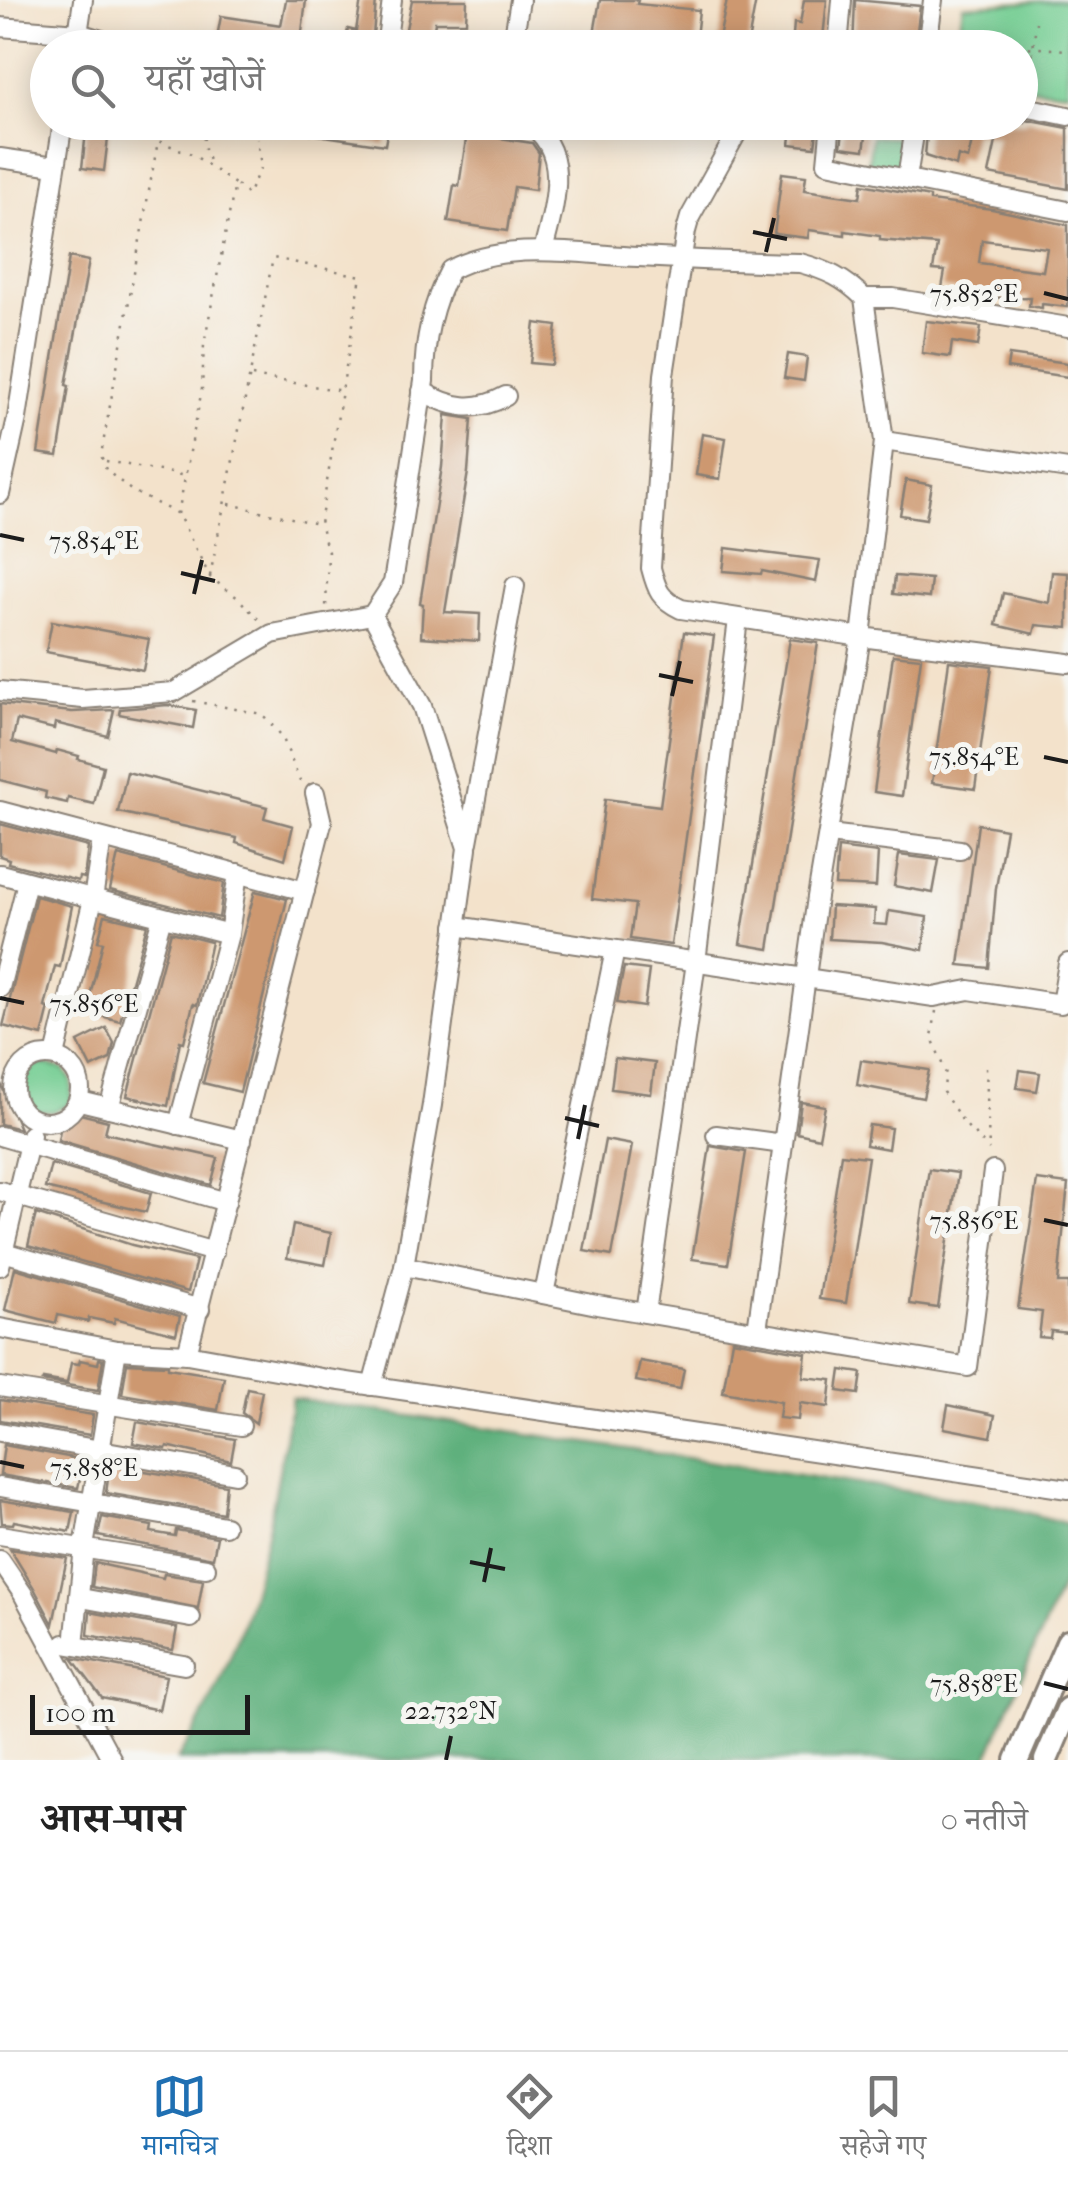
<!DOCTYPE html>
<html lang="hi">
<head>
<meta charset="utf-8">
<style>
	:root { --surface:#fff; --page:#f2f2f2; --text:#222; --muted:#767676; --line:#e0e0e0; --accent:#1f6fb2 }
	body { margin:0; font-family:"IM FELL French Canon","Noto Serif Devanagari",serif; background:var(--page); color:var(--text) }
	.scale { position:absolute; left:30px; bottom:25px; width:220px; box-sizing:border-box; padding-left:10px; border:5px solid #1c1c1c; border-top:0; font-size:28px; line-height:35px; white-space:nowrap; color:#1c1c1c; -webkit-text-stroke:8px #f6f6f2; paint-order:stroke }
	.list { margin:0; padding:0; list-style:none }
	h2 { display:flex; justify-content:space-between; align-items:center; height:130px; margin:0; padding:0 40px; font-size:42px }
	h2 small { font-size:32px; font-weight:400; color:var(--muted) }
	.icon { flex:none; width:55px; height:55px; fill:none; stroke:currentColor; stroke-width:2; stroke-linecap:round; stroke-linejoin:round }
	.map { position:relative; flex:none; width:1068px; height:1760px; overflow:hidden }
	.search { position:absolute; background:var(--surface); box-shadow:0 5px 25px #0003; left:30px; right:30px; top:30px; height:110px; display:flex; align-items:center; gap:25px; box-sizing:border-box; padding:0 35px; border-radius:55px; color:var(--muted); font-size:38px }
	.sheet { height:290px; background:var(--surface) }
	nav { display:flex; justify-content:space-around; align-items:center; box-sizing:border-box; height:140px; border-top:2px solid var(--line); background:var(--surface); font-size:28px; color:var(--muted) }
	nav a { display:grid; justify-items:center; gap:5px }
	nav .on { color:var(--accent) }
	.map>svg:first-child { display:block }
	.green { fill:#74cd93; stroke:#487458; stroke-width:2.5 }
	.forest { fill:#5fb07d; stroke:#3e664c; stroke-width:2.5 }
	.building { fill:#cd986f; fill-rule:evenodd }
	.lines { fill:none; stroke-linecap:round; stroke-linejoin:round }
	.minor-casing { stroke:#887f74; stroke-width:22 }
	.major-casing { stroke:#887f74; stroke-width:28 }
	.path { stroke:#887f74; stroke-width:2.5; stroke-dasharray:2.5 8; stroke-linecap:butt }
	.minor { stroke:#fff; stroke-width:18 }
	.major { stroke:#fff; stroke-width:22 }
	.ticks { fill:none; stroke:#1c1c1c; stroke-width:4 }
	.ticks-label { font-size:25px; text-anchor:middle; fill:#1c1c1c; stroke:#f6f6f2; stroke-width:10; stroke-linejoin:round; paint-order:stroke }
</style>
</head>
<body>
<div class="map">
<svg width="1068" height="1760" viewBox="0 0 1068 1760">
	<rect width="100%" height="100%" fill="#f6f6f2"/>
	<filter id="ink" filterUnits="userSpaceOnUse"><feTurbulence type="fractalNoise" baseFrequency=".01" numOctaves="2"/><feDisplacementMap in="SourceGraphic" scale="20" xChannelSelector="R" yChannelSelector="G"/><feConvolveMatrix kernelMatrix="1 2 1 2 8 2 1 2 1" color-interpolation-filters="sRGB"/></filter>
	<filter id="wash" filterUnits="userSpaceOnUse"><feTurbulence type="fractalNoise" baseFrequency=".0048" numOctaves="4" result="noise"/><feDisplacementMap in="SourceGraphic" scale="40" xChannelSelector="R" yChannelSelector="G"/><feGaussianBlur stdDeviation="2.25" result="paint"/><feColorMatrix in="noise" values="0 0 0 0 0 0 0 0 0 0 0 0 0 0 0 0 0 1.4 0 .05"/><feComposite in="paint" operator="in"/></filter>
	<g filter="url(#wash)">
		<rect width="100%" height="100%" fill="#f3e2cb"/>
		<g class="green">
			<polygon points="1068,0 1068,92 1021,87 1020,48 957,47 963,6"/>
			<polygon points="872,136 905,139 902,172 868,164"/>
			<polygon points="40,1063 64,1069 72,1081 71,1104 53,1112 25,1111 18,1076"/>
		</g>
		<path class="forest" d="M292,1398l712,108 64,18v47l-82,189h-809c77,-119 91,-226 115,-362z"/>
		<g id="blocks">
			<g class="building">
				<polygon points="286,0 306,0 300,48 215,48 221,16 281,25"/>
				<polygon points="361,0 376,0 372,48 345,43 348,29 356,31"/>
				<polygon points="412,0 467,0 466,22 435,22 431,48 402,48"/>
				<polygon points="600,0 638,0 637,4 699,10 695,48 642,48 593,39"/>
				<polygon points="727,0 756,0 747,48 717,48"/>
				<polygon points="804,0 827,0 822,48 792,48 794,23 800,24"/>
				<polygon points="855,0 920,6 915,48 853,48"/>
				<polygon points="1026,120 1068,128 1068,189 989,174 997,137 974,132 968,159 958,156 956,166 925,156 928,122 1025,123"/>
				<polygon points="87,122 110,122 104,171 82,168"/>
				<polygon points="277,122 389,122 385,145 277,129"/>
				<polygon points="793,122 818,122 815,147 790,144"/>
				<polygon points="844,122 868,122 864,150 841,147"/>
				<polygon points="467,133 532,143 539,153 535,190 514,187 507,231 448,222 454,185 459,186"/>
				<path d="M782,173l24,3 -2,14 56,8 2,-14 68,13v4l62,8 76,16v82l-26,-3v4l-13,-2 1,-9 -29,1 -59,-10 3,-17 -12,-1 4,-25 -57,-5v-4l-35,-5v4l-36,-5 -1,8 -34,-4zM982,240l65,8 -4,23 -64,-8z"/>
				<polygon points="69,257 89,261 66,385 69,386 58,456 38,453"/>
				<polygon points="926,321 981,327 978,346 952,342 950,357 922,353"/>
				<polygon points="535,323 557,326 552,365 530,363"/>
				<polygon points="788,354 807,357 804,381 784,378"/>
				<polygon points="1009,355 1068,363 1068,377 1007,368"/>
				<polygon points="446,415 472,419 468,472 445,612 480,614 479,641 421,637 423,604 420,603 442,467"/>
				<polygon points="702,434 726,438 720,479 696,475"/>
				<polygon points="906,480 932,485 926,519 900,515"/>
				<polygon points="726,548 820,560 816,582 762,571 761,574 723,571"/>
				<polygon points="1052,572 1068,573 1068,628 1036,625 1034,634 996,625 1003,593 1049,603"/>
				<polygon points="895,576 931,579 929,598 893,594"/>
				<polygon points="52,621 149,639 143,670 46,652"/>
				<polygon points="684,632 714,636 671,945 630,939 635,904 592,899 605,799 660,806"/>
				<polygon points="790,639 818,643 769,949 740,944"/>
				<polygon points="893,655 921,658 902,796 874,792"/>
				<polygon points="949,661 992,666 975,789 932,783"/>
				<polygon points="0,704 72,712 114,710 108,736 55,723 54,729 17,720 12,742 56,754 57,750 79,756 78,759 103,766 94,804 68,798 67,803 45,798 46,792 0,780"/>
				<polygon points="168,705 196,710 193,728 119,714 120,709"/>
				<polygon points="127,772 267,807 264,818 293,826 285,859 236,843 237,838 118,812"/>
				<polygon points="0,824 88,847 84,878 79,877 78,881 8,863 9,859 0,856"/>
				<polygon points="978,824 1006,829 996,888 989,968 959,965"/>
				<polygon points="838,848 878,853 876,887 835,885"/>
				<polygon points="118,855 224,883 219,918 110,890"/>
				<polygon points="899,855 939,860 933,893 894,886"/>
				<polygon points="255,891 287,899 240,1092 203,1083"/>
				<polygon points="36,896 72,906 60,967 55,966 45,1007 49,1008 42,1036 3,1026"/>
				<polygon points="831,906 875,909 874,924 887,925 889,911 927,917 923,950 882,942 829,939"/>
				<polygon points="105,915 147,925 120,1021 86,1012 103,942 98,941"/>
				<polygon points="171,932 211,942 197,1005 193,1004 184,1042 180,1041 168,1106 127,1096"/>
				<polygon points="624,967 649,970 644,1007 617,1003"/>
				<polygon points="106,1028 114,1043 110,1059 91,1068 78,1042"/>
				<polygon points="615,1058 655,1063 651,1094 611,1089"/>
				<polygon points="861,1060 929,1070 923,1098 857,1085"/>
				<polygon points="1020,1070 1040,1073 1037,1091 1017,1088"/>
				<polygon points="0,1082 20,1129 0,1124"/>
				<polygon points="801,1102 825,1106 819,1138 797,1133"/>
				<polygon points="80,1114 108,1121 105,1133 218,1158 211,1185 58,1140 61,1125"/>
				<polygon points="869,1125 891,1128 888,1149 866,1145"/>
				<polygon points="605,1140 632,1145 612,1256 584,1251"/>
				<polygon points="710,1146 746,1152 728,1264 692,1259"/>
				<polygon points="841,1154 868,1157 846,1303 819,1299"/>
				<polygon points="51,1164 151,1193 146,1212 45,1188"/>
				<polygon points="929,1169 958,1173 938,1308 909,1304"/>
				<polygon points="1037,1180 1068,1184 1058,1283 1068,1283 1068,1333 1051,1331 1050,1338 1039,1337 1042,1312 1018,1309"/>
				<polygon points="36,1214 132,1245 196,1260 188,1292 28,1246"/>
				<polygon points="293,1225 331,1233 325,1265 287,1258"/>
				<polygon points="15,1268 180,1316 176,1334 115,1318 114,1323 89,1318 88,1322 58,1315 56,1323 5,1310"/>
				<polygon points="732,1340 806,1353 803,1377 832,1380 829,1407 800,1403 798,1420 779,1418 781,1402 723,1392"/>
				<polygon points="99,1359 103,1360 98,1390 42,1381 43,1379 67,1383 71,1363 79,1364 80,1360 98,1364"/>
				<polygon points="640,1361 684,1369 680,1389 636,1381"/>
				<polygon points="127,1363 168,1365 168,1368 224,1377 218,1410 122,1394"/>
				<polygon points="841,1370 862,1373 859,1394 838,1391"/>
				<polygon points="247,1388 262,1391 256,1423 242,1413"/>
				<polygon points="0,1400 93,1415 90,1435 0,1420"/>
				<polygon points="948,1405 995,1415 991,1437 944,1428"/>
				<polygon points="137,1422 235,1439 231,1461 167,1446 166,1449 133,1443"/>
				<polygon points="4,1445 84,1460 78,1488 0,1475"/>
				<polygon points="110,1465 226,1485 223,1513 106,1493"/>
				<polygon points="0,1500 74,1512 70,1532 14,1521 13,1524 2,1523"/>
				<polygon points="102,1517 152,1526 151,1532 175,1536 176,1530 217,1537 213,1558 98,1536"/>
				<polygon points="10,1549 67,1558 53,1624 34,1588"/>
				<polygon points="95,1563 163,1578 164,1574 203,1580 198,1608 92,1587"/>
				<polygon points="90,1612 177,1628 173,1650 88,1635"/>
				<polygon points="72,1658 166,1676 159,1710 102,1698"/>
			</g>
		</g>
	</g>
	<g filter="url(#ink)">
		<use href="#blocks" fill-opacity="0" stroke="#887f74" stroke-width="2.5"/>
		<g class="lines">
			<defs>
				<g id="minor">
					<polyline points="0,27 79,33 127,48"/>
					<polyline points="76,48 83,0"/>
					<polyline points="386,48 392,0"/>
					<polyline points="512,48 520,0"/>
					<polyline points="838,48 842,0"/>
					<polyline points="927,48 933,0"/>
					<polyline points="1020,106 1068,116"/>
					<path d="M526,122c47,28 28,85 17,129"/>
					<path d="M743,122l-53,95 -4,14 -22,144 -13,193c6,23 9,31 30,41l180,28 207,26"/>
					<polyline points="831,122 827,163 1068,211"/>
					<polyline points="0,158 55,166"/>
					<polyline points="907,178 916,122"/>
					<polyline points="864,298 893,298 1068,327"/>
					<path d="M422,391c29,17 53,22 84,5"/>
					<polyline points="884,441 1068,469"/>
					<polyline points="0,494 17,418 63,122"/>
					<path d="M0,691l83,8 91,-7 98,-58 100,-19 21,-32 31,-202c0,-39 8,-77 26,-111 56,-30 127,-16 188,-13 54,3 108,5 162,6 26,7 44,15 64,35l20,143 -23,196 -44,260 -34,247 -67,-9"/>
					<polyline points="0,811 305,891"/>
					<polyline points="829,834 960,850"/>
					<polyline points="468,842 515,586"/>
					<polyline points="0,874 229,934"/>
					<polyline points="456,926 934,997 969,990 1061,1004 1068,963"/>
					<polyline points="0,988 27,882"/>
					<circle cx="47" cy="1089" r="33"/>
					<polyline points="55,1056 93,899 102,839"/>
					<polyline points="80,1101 242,1140"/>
					<polyline points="109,1108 162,917"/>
					<polyline points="178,1125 229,934 238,873"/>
					<polyline points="0,1136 226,1202"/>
					<polyline points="0,1191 214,1252"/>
					<polyline points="0,1251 200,1309"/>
					<polyline points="0,1266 31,1135"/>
					<polyline points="404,1266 597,1305 968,1367 993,1171"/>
					<polyline points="544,1294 615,950"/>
					<polyline points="646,1313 696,962 738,619"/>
					<polyline points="0,1328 117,1350 187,1354 327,1379 1068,1489"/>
					<polyline points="757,1330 783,1144"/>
					<polyline points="187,1354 322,823 315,793"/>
					<polyline points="372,1386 404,1266 432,1105 467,848 422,706 372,615"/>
					<polyline points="0,1387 241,1426"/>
					<polyline points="0,1432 235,1474"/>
					<polyline points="0,1487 225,1526"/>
					<polyline points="0,1535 206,1568"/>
					<polyline points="0,1560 23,1594 112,1760"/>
					<polyline points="81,1598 191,1618"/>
					<polyline points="64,1644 184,1665"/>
					<polyline points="74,1645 84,1547 117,1350"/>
				</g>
				<g id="major">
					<polyline points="1017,1760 1068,1642"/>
					<polyline points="1046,1760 1068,1709"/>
				</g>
			</defs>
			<use href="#minor" class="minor-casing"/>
			<use href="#major" class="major-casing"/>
			<g class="path">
				<polyline points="966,43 1068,50"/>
				<polyline points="1030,76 1036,22"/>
				<polyline points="206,127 203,143 210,164"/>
				<polyline points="237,185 248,195 261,166 257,139"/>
				<polyline points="252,376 343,391"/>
				<polyline points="106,461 181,475"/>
				<polyline points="229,504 318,524"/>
				<polyline points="178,514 202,389 204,344 235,184 192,154 158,141 101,455 106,470 132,491 178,514 210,577 238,598 261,622"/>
				<polyline points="210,576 273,258 361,276 320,524 328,552 326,608"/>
				<polyline points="193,701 262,714 282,736 301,784"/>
				<polyline points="936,1011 932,1037 946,1074 943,1092 964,1123 989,1150"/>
				<polyline points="986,1067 989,1150"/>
			</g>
			<use href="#minor" class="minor"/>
			<use href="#major" class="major"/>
		</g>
	</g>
	<path class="ticks" d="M753,232l34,7M766,252l8,-34M1044,293l24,6M0,535l24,5M181,573l34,8M194,594l8,-34M659,675l34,7M672,696l8,-35M1044,757l24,5M0,998l24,5M565,1118l34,8M578,1139l7,-34M1044,1220l24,5M0,1462l24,5M470,1562l35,7M484,1582l7,-34M1044,1683l24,6M446,1760l5,-24"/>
	<g class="ticks-label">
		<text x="974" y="302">75.852°E</text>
		<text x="94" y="549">75.854°E</text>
		<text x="974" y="765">75.854°E</text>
		<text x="94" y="1012">75.856°E</text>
		<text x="974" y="1229">75.856°E</text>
		<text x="94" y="1476">75.858°E</text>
		<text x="974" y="1692">75.858°E</text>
		<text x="451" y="1719">22.732°N</text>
	</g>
</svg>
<div class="scale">100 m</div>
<div class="search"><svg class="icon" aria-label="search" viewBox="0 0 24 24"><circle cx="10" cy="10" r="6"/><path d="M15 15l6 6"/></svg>यहाँ खोजें</div>
</div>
<section class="sheet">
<h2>आस-पास<small>0 नतीजे</small></h2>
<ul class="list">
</ul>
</section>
<nav>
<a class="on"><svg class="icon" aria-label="map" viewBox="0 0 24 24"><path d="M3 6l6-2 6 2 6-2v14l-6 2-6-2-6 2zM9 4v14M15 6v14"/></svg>मानचित्र</a>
<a><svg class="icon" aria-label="directions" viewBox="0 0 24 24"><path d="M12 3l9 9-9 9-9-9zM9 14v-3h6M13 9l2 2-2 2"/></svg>दिशा</a>
<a><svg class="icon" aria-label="saved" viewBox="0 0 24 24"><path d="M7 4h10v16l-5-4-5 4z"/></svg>सहेजे गए</a>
</nav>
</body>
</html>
